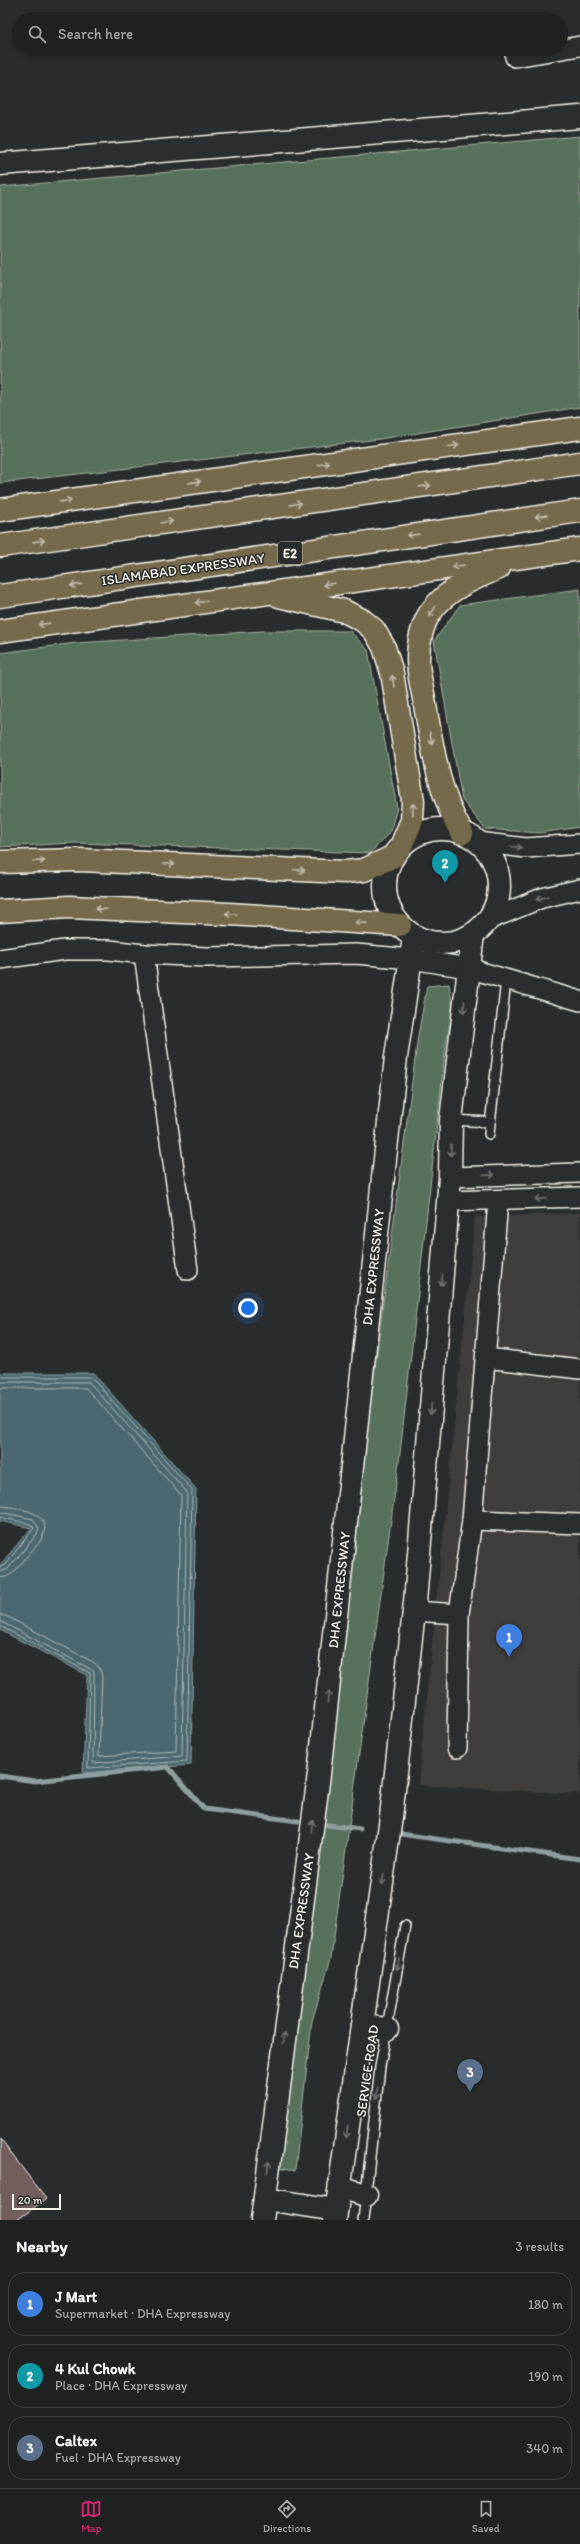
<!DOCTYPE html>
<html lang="en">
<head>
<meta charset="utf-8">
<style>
	:root { --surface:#202222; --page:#282a2a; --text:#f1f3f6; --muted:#a2a4a5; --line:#3d3f40; --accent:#db2777 }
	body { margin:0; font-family:Itim,sans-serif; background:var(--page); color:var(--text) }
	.scale { position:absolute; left:12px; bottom:10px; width:49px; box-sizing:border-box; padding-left:4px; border:2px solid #f4f1e8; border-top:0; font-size:11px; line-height:14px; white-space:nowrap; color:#f4f1e8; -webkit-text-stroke:3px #2a2d2e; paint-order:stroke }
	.you { position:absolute; left:248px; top:1308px; width:14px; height:14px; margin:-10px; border:3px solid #fff; border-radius:50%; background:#1a73e8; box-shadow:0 0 0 6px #1a73e833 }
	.badge { display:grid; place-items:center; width:26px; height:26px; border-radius:50%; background:var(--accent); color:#fff; font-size:13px; font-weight:700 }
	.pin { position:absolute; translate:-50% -33px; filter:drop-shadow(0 1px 2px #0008) }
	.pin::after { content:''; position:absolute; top:21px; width:14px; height:12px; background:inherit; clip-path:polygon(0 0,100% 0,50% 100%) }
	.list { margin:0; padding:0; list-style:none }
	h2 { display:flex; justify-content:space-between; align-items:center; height:52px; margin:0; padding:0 16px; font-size:17px }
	h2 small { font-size:13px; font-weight:400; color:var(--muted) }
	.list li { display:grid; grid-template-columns:26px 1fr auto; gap:12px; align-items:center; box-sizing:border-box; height:64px; margin:0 8px 8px; padding:0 8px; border:1px solid var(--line); border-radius:16px }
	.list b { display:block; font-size:15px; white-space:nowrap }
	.list p { margin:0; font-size:13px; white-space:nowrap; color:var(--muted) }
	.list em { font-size:13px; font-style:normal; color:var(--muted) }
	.icon { flex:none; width:22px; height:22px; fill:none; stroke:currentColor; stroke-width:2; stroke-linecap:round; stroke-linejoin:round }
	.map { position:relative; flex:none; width:580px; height:2220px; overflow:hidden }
	.search { position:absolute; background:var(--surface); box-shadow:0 2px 6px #0003; left:12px; right:12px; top:12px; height:44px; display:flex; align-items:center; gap:10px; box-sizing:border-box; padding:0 14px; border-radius:22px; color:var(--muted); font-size:15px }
	.sheet { height:268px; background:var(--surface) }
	nav { display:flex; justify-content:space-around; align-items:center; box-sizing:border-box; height:56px; border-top:1px solid var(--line); background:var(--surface); font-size:11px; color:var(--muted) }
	nav a { display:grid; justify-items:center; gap:2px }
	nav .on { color:var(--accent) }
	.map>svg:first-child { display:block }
	.built { fill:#3f3c3c }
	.green { fill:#59715d; stroke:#a6b1a2 }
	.water { fill:#4b686f; stroke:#8f9f9f }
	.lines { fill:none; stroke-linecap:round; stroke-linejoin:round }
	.shore { stroke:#b0bab8; stroke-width:1 }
	.stream { stroke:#8f9f9f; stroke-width:5 }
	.building { fill:#715e5d; stroke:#f4f1e8 }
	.service-casing { stroke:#f4f1e8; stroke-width:12 }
	.minor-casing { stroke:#f4f1e8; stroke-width:22 }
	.tertiary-casing { stroke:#f4f1e8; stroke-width:25 }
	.secondary-casing { stroke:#f4f1e8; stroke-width:25 }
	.trunk-casing { stroke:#f4f1e8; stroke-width:25 }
	.service { stroke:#2a2d2e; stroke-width:9 }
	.minor { stroke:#2a2d2e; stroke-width:19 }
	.tertiary { stroke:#2a2d2e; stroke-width:22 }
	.secondary { stroke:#2a2d2e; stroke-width:22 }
	.trunk { stroke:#756b4b; stroke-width:22 }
	.oneway { stroke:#c1bba9 }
	.oneway2 { stroke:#71726f }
	.labels { text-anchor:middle; stroke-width:3; stroke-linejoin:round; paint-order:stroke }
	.shield { fill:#2a2d2e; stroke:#b7b6b0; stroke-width:1 }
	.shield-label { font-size:13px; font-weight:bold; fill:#f4f1e8 }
	.street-label { font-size:14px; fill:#f4f1e8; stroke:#2a2d2e }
</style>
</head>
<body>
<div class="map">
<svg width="580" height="2220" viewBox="0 0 580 2220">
	<rect width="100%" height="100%" fill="#2a2d2e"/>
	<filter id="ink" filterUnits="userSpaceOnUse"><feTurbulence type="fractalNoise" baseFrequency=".025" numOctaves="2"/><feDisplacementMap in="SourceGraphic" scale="8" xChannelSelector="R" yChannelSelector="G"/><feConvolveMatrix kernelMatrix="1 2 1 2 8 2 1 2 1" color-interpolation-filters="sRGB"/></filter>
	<g filter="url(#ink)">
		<polygon class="built" points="580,1213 580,1794 418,1785 475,1217"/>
		<g class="green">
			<polygon points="580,136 580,407 380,439 0,483 0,187"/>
			<polygon points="580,589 580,827 539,833 485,829 462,800 434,641 460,605"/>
			<polygon points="263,631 350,631 368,650 397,808 390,832 370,853 75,843 0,847 0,653 76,643"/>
			<polygon points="449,984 453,1008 446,1044 399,1462 331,1958 312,2021 295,2170 278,2167 380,1327 418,1036 427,986"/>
		</g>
		<polygon class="water" points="0,1373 93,1373 196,1489 191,1765 83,1773 87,1675 0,1630 0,1565 31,1528 0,1521"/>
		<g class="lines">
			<g class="shore">
				<polyline points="0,1377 91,1377 192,1490 187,1761 88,1768 90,1673 0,1626"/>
				<polyline points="0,1382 89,1382 187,1492 182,1756 93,1763 94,1671 0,1621"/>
				<polyline points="0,1388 86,1388 181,1495 176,1751 99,1756 102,1676 99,1667 93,1662 8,1617 0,1615"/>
				<path d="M0,1506c14,1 51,5 44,27 -2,8 -11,16 -16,22 -8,9 -15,23 -28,23"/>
				<polyline points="0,1512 33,1519 39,1528 37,1534 8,1569 0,1572"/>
				<polyline points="0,1517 30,1524 34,1528 5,1565 0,1567"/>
			</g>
			<g class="stream">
				<polyline points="0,1776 35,1781 168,1767 204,1809 298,1821"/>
				<polyline points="327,1825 360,1829"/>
				<polyline points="393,1833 580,1859"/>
			</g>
		</g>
		<polygon class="building" points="0,2139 46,2199 17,2220 0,2220"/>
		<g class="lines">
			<defs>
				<g id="service">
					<polyline points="451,1120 489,1122"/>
					<polyline points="489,1134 506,980"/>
					<polyline points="363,2220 380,2067 405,1926"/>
				</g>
				<g id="minor">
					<polyline points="515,57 580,46"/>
					<polyline points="478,842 526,848 580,844"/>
					<polyline points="488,920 542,898 580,889"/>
					<polyline points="144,954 188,1270"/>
					<polyline points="0,959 65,950 109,950 144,954 207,957 356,954 411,959 468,968 580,1001"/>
					<polyline points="450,1177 580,1173"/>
					<polyline points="448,1201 580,1197"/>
					<polyline points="486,1358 580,1369"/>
					<polyline points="472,1520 580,1524"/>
					<polyline points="413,1611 459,1614"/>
					<polyline points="457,1748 459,1614 472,1520 498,1201"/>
				</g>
				<g id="tertiary">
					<polyline points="0,164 580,117"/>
					<polyline points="362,2026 387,2029"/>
					<polyline points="340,2187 366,2195"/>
				</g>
				<g id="secondary">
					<circle cx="442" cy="886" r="57"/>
					<polyline points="265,2199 336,2210"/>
					<polyline points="262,2220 319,1774 396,1057 414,937"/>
					<polyline points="335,2220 391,1817 415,1602 450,1177 451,1120 473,934"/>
				</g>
				<g id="trunk">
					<polyline points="0,510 580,428"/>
					<polyline points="0,546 580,463"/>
					<polyline points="0,596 580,511"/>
					<polyline points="279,596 344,611 362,620 374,630 384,647 392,673 413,801 412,820 401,846"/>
					<polyline points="0,631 580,549"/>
					<path d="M462,833c-24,-40 -30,-88 -38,-134 -2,-12 -6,-26 -6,-39 0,-16 4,-38 15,-51 16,-21 42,-31 66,-41"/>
					<polyline points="0,862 80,860 345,872 364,870 394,856"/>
					<polyline points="0,911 69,907 229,914 400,925"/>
				</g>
			</defs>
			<use href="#service" class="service-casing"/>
			<use href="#minor" class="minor-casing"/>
			<use href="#tertiary" class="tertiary-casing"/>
			<use href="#secondary" class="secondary-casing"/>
			<use href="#trunk" class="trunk-casing"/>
			<use href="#service" class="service"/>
			<use href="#minor" class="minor"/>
			<use href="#tertiary" class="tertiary"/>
			<use href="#secondary" class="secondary"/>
			<use href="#trunk" class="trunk"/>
		</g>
		<defs><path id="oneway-shaft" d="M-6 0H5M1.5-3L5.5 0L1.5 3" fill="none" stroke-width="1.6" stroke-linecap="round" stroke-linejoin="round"/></defs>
		<g class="oneway">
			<use href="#oneway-shaft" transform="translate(453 446) rotate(-8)"/>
			<use href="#oneway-shaft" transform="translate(324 464) rotate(-8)"/>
			<use href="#oneway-shaft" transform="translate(195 482) rotate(-8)"/>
			<use href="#oneway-shaft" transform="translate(425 486) rotate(-8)"/>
			<use href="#oneway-shaft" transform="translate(66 501) rotate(-8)"/>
			<use href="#oneway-shaft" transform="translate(296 504) rotate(-8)"/>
			<use href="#oneway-shaft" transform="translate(541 516) rotate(172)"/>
			<use href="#oneway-shaft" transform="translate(167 522) rotate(-8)"/>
			<use href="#oneway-shaft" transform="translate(413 535) rotate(172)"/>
			<use href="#oneway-shaft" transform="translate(39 541) rotate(-8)"/>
			<use href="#oneway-shaft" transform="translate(458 566) rotate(172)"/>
			<use href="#oneway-shaft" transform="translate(329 584) rotate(172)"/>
			<use href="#oneway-shaft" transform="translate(76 585) rotate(172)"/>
			<use href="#oneway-shaft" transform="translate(201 602) rotate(172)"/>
			<use href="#oneway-shaft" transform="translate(432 612) rotate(123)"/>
			<use href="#oneway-shaft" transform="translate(44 624) rotate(172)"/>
			<use href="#oneway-shaft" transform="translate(393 681) rotate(-99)"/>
			<use href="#oneway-shaft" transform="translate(431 738) rotate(79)"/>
			<use href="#oneway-shaft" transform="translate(413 809) rotate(-88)"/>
			<use href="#oneway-shaft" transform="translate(39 861) rotate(-1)"/>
			<use href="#oneway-shaft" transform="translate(169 864) rotate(3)"/>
			<use href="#oneway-shaft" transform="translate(299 870) rotate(3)"/>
			<use href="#oneway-shaft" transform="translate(101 909) rotate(-178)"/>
			<use href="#oneway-shaft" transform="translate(231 914) rotate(-177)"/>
			<use href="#oneway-shaft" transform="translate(361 923) rotate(-176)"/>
		</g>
		<g class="oneway2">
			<use href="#oneway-shaft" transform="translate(516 847) rotate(7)"/>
			<use href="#oneway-shaft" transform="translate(542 898) rotate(162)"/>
			<use href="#oneway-shaft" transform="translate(464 1007) rotate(96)"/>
			<use href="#oneway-shaft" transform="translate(451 1150) rotate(90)"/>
			<use href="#oneway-shaft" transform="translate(489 1175) rotate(-2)"/>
			<use href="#oneway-shaft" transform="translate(541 1199) rotate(177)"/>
			<use href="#oneway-shaft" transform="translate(442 1280) rotate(95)"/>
			<use href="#oneway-shaft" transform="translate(431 1409) rotate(95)"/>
			<use href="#oneway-shaft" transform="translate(328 1697) rotate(-83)"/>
			<use href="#oneway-shaft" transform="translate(312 1826) rotate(-82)"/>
			<use href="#oneway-shaft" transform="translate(383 1879) rotate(98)"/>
			<use href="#oneway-shaft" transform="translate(398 1964) rotate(100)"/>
			<use href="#oneway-shaft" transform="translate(284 2038) rotate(-82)"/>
			<use href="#oneway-shaft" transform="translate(377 2093) rotate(96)"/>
			<use href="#oneway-shaft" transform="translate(347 2132) rotate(98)"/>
			<use href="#oneway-shaft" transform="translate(268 2167) rotate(-83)"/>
		</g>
	</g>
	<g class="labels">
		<rect class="shield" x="278" y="542" width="24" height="22" rx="3"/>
		<g class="shield-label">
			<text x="290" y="558">E2</text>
		</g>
		<g class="street-label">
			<text transform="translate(183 569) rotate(-8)" y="5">ISLAMABAD EXPRESSWAY</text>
			<text transform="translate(373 1267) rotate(-84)" y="5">DHA EXPRESSWAY</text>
			<text transform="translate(339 1590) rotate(-84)" y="5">DHA EXPRESSWAY</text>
			<text transform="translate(301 1911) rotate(-82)" y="5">DHA EXPRESSWAY</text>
			<text transform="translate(367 2071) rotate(-82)" y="5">SERVICE ROAD</text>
		</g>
	</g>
</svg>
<div class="scale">20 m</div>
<div class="you"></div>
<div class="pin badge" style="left:509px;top:1657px;background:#3f7fe0">1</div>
<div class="pin badge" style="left:445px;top:883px;background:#0f9aa8">2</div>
<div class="pin badge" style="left:470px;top:2092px;background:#5c6f8a">3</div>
<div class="search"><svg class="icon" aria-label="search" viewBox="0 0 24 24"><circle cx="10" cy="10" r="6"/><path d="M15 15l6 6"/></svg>Search here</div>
</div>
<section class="sheet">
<h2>Nearby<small>3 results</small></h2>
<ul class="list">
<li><span class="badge" style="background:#3f7fe0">1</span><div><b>J Mart</b><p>Supermarket · DHA Expressway</p></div><em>180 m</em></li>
<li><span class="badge" style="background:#0f9aa8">2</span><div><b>4 Kul Chowk</b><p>Place · DHA Expressway</p></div><em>190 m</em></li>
<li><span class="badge" style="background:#5c6f8a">3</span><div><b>Caltex</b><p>Fuel · DHA Expressway</p></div><em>340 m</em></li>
</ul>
</section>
<nav>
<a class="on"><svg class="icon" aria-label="map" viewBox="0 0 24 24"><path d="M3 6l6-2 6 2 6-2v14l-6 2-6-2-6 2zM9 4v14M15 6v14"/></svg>Map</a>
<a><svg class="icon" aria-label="directions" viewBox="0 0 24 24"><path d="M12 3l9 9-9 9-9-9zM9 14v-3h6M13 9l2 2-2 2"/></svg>Directions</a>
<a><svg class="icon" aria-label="saved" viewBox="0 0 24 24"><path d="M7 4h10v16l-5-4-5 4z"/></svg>Saved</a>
</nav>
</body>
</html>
